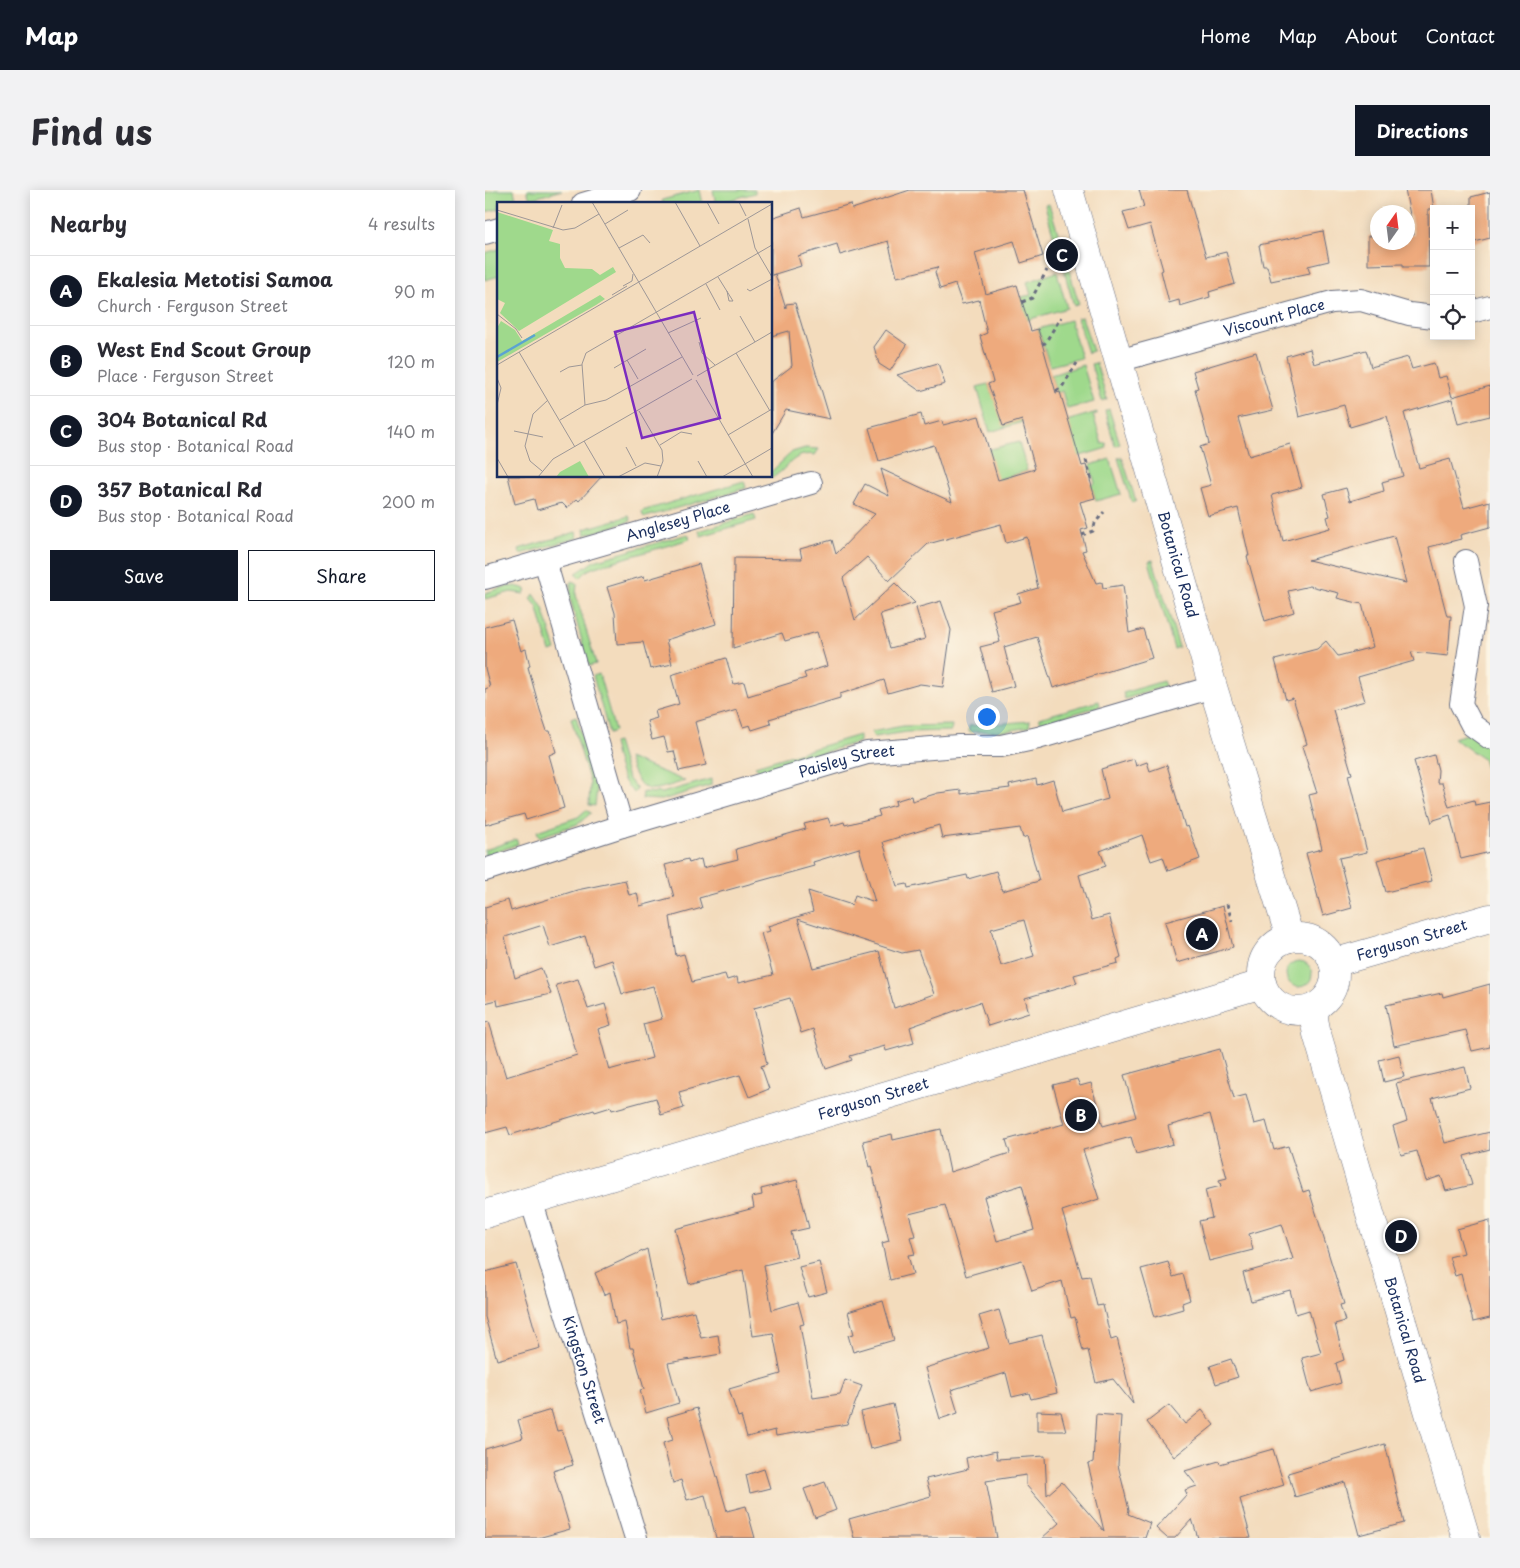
<!DOCTYPE html>
<html lang="en">
<head>
<meta charset="utf-8">
<style>
	:root { --surface:#fff; --page:#f2f2f3; --text:#2b2b33; --muted:#7c7c81; --line:#e1e1e2; --accent:#111827 }
	body { margin:0; font-family:"Playpen Sans",sans-serif; background:var(--page); color:var(--text) }
	.controls { position:absolute; right:15px; top:15px; display:grid; overflow:hidden; border-radius:0px; box-shadow:0 2px 12px #0003 }
	.controls button { width:45px; height:45px; display:grid; place-items:center; padding:0; border:0; border-bottom:1px solid var(--line); background:var(--surface); color:var(--text); font:25px sans-serif }
	.compass { position:absolute; left:885px; top:15px; width:45px; height:45px; border-radius:50%; background:var(--surface); box-shadow:0 2px 12px #0003; rotate:14deg }
	.you { position:absolute; left:501px; top:526px; width:18px; height:18px; margin:-12px; border:4px solid #fff; border-radius:50%; background:#1a73e8; box-shadow:0 0 0 8px #1a73e833 }
	.badge { display:grid; place-items:center; width:32px; height:32px; border-radius:50%; background:var(--accent); color:#fff; font-size:16px; font-weight:700 }
	.pin { position:absolute; translate:-50% -50%; border:2px solid #fff; box-shadow:0 1px 5px #0006 }
	.list { margin:0; padding:0; list-style:none }
	h2 { display:flex; justify-content:space-between; align-items:center; height:65px; margin:0; padding:0 20px; font-size:21px }
	h2 small { font-size:16px; font-weight:400; color:var(--muted) }
	.list li { display:grid; grid-template-columns:32px 1fr auto; gap:15px; align-items:center; box-sizing:border-box; height:70px; padding:0 20px; border-top:1px solid var(--line) }
	.list b { display:block; font-size:19px; white-space:nowrap }
	.list p { margin:0; font-size:16px; white-space:nowrap; color:var(--muted) }
	.list em { font-size:16px; font-style:normal; color:var(--muted) }
	.actions { display:flex; gap:10px; padding:15px 20px }
	.actions a { flex:1; padding:11px 0; border:1px solid var(--accent); border-radius:0px; text-align:center; font-size:18px; color:var(--accent) }
	.actions .main { background:var(--accent); color:#fff }
	.icon { flex:none; width:28px; height:28px; fill:none; stroke:currentColor; stroke-width:2; stroke-linecap:round; stroke-linejoin:round }
	.map { position:relative; flex:none; width:1005px; height:1348px; overflow:hidden; border-radius:0px }
	header { display:flex; align-items:center; gap:30px; box-sizing:border-box; height:70px; padding:0 25px; background:var(--accent); color:#fff }
	header strong { font-size:24px }
	nav { display:flex; gap:28px; margin-inline-start:auto; font-size:18px }
	.intro { display:flex; align-items:center; justify-content:space-between; box-sizing:border-box; height:120px; padding:0 30px }
	h1 { margin:0; font-size:35px }
	.button { padding:12px 22px; border-radius:0px; background:var(--accent); color:#fff; font-size:18px; font-weight:700 }
	main { display:flex; gap:30px; padding:0 30px }
	aside { flex:1; background:var(--surface); border-radius:0px; box-shadow:0 2px 12px #0003 }
	.map>svg:first-child { display:block }
	.green { fill:#9fd98c; stroke:#5d8475 }
	.building { fill:#eeaa7d; fill-rule:evenodd }
	.lines { fill:none; stroke-linecap:round; stroke-linejoin:round }
	.street-casing { stroke:#676c7f; stroke-width:24 }
	.secondary-casing { stroke:#676c7f; stroke-width:29 }
	.path { stroke:#676c7f; stroke-width:3; stroke-dasharray:4 4; stroke-linecap:butt }
	.street { stroke:#fff; stroke-width:22 }
	.secondary { stroke:#fff; stroke-width:28 }
	.labels { text-anchor:middle; stroke-width:4; stroke-linejoin:round; paint-order:stroke }
	.street-label { font-size:15px; fill:#1b2f5e; stroke:#fcf5e5 }
	.inset-river { fill:none; stroke:#5ba3d2; stroke-width:2.5 }
	.inset-road { fill:none; stroke:#9d9797; stroke-width:1 }
	.view { fill:#7b2cbf; fill-opacity:0.15; stroke:#7b2cbf; stroke-width:2.5 }
	.inset-edge { fill:none; stroke:#1b2f5e; stroke-width:2.5 }
</style>
</head>
<body>
<header>
<strong>Map</strong>
<nav><a>Home</a><a>Map</a><a>About</a><a>Contact</a></nav>
</header>
<div class="intro"><h1>Find us</h1><a class="button">Directions</a></div>
<main>
<aside>
<h2>Nearby<small>4 results</small></h2>
<ul class="list">
<li><span class="badge">A</span><div><b>Ekalesia Metotisi Samoa</b><p>Church · Ferguson Street</p></div><em>90 m</em></li>
<li><span class="badge">B</span><div><b>West End Scout Group</b><p>Place · Ferguson Street</p></div><em>120 m</em></li>
<li><span class="badge">C</span><div><b>304 Botanical Rd</b><p>Bus stop · Botanical Road</p></div><em>140 m</em></li>
<li><span class="badge">D</span><div><b>357 Botanical Rd</b><p>Bus stop · Botanical Road</p></div><em>200 m</em></li>
</ul>
<div class="actions"><a class="main">Save</a><a>Share</a></div>
</aside>
<div class="map">
<svg width="1005" height="1348" viewBox="0 0 1005 1348">
	<rect width="100%" height="100%" fill="#fcf5e5"/>
	<filter id="ink" filterUnits="userSpaceOnUse"><feTurbulence type="fractalNoise" baseFrequency=".02" numOctaves="2"/><feDisplacementMap in="SourceGraphic" scale="10" xChannelSelector="R" yChannelSelector="G"/><feConvolveMatrix kernelMatrix="1 2 1 2 8 2 1 2 1" color-interpolation-filters="sRGB"/></filter>
	<filter id="wash" filterUnits="userSpaceOnUse"><feTurbulence type="fractalNoise" baseFrequency=".0096" numOctaves="4" result="noise"/><feDisplacementMap in="SourceGraphic" scale="20" xChannelSelector="R" yChannelSelector="G"/><feGaussianBlur stdDeviation="1.12" result="paint"/><feColorMatrix in="noise" values="0 0 0 0 0 0 0 0 0 0 0 0 0 0 0 0 0 1.4 0 .05"/><feComposite in="paint" operator="in"/></filter>
	<g filter="url(#wash)">
		<rect width="100%" height="100%" fill="#f3dcbd"/>
		<g class="green">
			<polygon points="10,0 29,0 32,14 14,14 14,19 0,22 0,3"/>
			<polygon points="42,0 77,0 45,9"/>
			<polygon points="215,0 218,14 178,14 177,10"/>
			<polygon points="228,0 270,0 270,3 231,14"/>
			<polygon points="564,14 574,46 569,48 560,15"/>
			<polygon points="14,59 14,86 0,90 0,63"/>
			<polygon points="584,80 594,114 589,116 579,81"/>
			<polygon points="572,82 582,118 542,130 536,107 546,105 542,92"/>
			<polygon points="597,127 608,161 603,163 592,128"/>
			<polygon points="585,130 596,168 565,176 553,139"/>
			<polygon points="611,173 622,209 617,211 606,174"/>
			<polygon points="598,175 609,212 582,219 577,201 571,203 566,185"/>
			<polygon points="503,194 507,204 532,216 537,232 505,242 492,197"/>
			<polygon points="624,219 635,254 630,256 620,221"/>
			<polygon points="612,222 612,224 608,225 617,254 621,253 622,258 592,267 578,232"/>
			<polygon points="534,252 542,281 490,296 486,264"/>
			<path d="M320,258l14,1 -4,6c-22,-4 -27,14 -43,23l-1,-6 21,-20z"/>
			<polygon points="637,267 651,311 647,313 633,268"/>
			<polygon points="625,269 636,304 611,311 606,295 610,293 605,275"/>
			<polygon points="259,291 261,298 161,327 158,326 157,321"/>
			<polygon points="269,324 271,330 216,346 214,341"/>
			<polygon points="144,326 146,331 100,345 99,339"/>
			<polygon points="91,342 92,348 35,364 34,359"/>
			<polygon points="203,344 205,349 110,377 103,380 95,388 90,384 109,371"/>
			<polygon points="668,370 694,457 689,459 664,371"/>
			<polygon points="86,391 92,393 91,405 111,474 104,476 85,408"/>
			<polygon points="31,396 41,399 39,404 26,402 0,409 0,403 19,397"/>
			<polygon points="49,404 58,418 71,460 65,462 52,416 46,409"/>
			<polygon points="114,484 130,541 124,543 108,486"/>
			<polygon points="678,491 680,496 640,509 638,503"/>
			<polygon points="614,511 615,516 557,533 554,528"/>
			<polygon points="91,526 112,598 110,616 104,615 105,593 86,528"/>
			<polygon points="545,531 544,537 522,541 484,542 484,536"/>
			<polygon points="467,535 466,541 422,542 389,547 386,542 418,536"/>
			<polygon points="986,543 1005,556 1005,591 998,569 968,548"/>
			<polygon points="374,545 374,552 275,581 270,576"/>
			<path d="M132,552l11,36 9,11 -3,4c-14,-12 -17,-33 -21,-50z"/>
			<path d="M143,568l57,23c-37,11 -43,17 -57,-23z"/>
			<polygon points="226,589 226,595 177,610 157,609 158,602 177,603"/>
			<polygon points="101,620 106,623 93,634 54,647 52,641 93,627"/>
			<polygon points="31,649 33,654 0,666 0,660"/>
			<circle cx="814" cy="784" r="13"/>
		</g>
		<g id="blocks">
			<g class="building">
				<polygon points="425,0 538,0 558,66 536,73 529,51 490,63 501,104 532,95 546,141 553,139 571,203 575,202 597,276 601,275 610,308 595,312 603,338 596,340 601,360 597,361 611,393 617,392 618,398 638,395 644,443 658,439 667,468 568,498 552,447 519,457 529,496 507,502 495,457 515,452 507,420 536,412 533,404 553,398 542,347 521,353 516,334 443,354 404,391 382,367 358,388 370,430 410,393 430,413 395,424 405,458 440,449 431,418 456,411 466,440 458,497 435,494 403,503 399,490 355,504 355,508 284,529 286,534 267,540 265,535 258,537 252,520 210,532 221,575 194,581 189,561 183,562 179,547 167,550 162,531 172,528 170,521 194,514 186,485 241,468 249,494 259,492 263,506 321,488 319,483 342,476 332,442 300,451 297,443 248,458 249,368 317,369 315,359 347,350 351,364 390,324 369,314 380,294 404,306 396,279 467,312 449,255 394,271 384,238 436,224 439,236 457,231 458,235 494,226 513,290 550,279 537,230 518,236 511,215 503,194 508,192 495,146 502,143 494,110 477,114 470,94 455,99 450,82 453,77 412,87 403,51 355,65 352,54 313,66 316,76 287,85 290,84 301,119 301,114 310,113 345,229 301,220 286,245 286,192 307,176 304,141 286,146 286,28 316,18 319,27 366,14 367,19"/>
				<polygon points="654,0 702,0 721,67 741,62 750,94 724,102 725,107 695,116 694,110 684,113 676,81 678,80 665,34 644,40 638,22 659,17"/>
				<polygon points="920,0 946,0 949,19 943,19 944,77 918,77 918,74 883,75 883,46 892,46 892,52 922,52 922,45 929,45"/>
				<polygon points="1005,2 1005,48 986,53 986,7"/>
				<polygon points="838,41 844,71 823,76 825,83 786,91 782,76 778,76 774,55"/>
				<polygon points="401,140 422,155 405,181 394,174 389,157"/>
				<path d="M825,159l4,15 52,-14 5,17 37,-10 4,12 22,-6 4,15 8,-2 6,21 38,-11v30l-32,8 -6,-25 -48,14 15,55 31,-9 14,49 26,-7v26l-30,8 1,4 -32,8 18,69h4l-3,40 -37,-4 3,9 -56,16 7,24 -32,9 19,64 -4,1 19,77 -28,6 13,50 -29,8 -17,-63 16,-4 -13,-54 8,-2 -15,-47 5,-2 -14,-46 -7,2 -11,-40 42,-11 9,-8 12,15 35,-9 -11,-43 -25,-6 2,-5 -29,-7 -22,5 6,21 -29,9 -18,-65h2l-11,-48 -30,8 -8,-28 11,-3 -11,-38 9,-3 -14,-55 3,-1 -5,-17 63,-19 17,58 -35,8 11,38 41,-12 12,43 -30,8 11,46 47,-13 -3,-11 3,-1 -6,-22 22,-6 4,13 34,-10 -2,-9 21,-6 -16,-60 -37,11 -6,-22 -45,12 -13,-61zM909,346l12,47 -98,-23z"/>
				<polygon points="453,173 460,194 435,201 412,185"/>
				<polygon points="23,286 117,286 94,311 92,309 82,318 77,313 52,320 49,309 30,314"/>
				<polygon points="214,374 231,434 181,450 187,474 165,479 158,452 132,454 130,423 122,397 159,386 160,390"/>
				<polygon points="27,430 36,461 41,459 45,476 43,477 55,520 62,541 65,541 71,562 64,565 79,618 41,630 39,624 0,635 0,499 5,497 0,478 0,437"/>
				<polygon points="949,565 953,580 952,593 957,593 964,617 989,610 990,615 1005,612 1005,662 976,669 965,625 949,630 947,633 929,571"/>
				<path d="M649,569l2,7 11,-4 3,9 17,-6 18,62 3,-1 12,33 -32,12 -5,-14 -12,4 -9,-26 -42,16 6,15 -27,9 13,45 17,-5 12,42 -4,2 1,4 -44,12 3,8 -52,15 4,15 -41,13 -8,-24 -70,25 4,16 -28,8 -1,-5 -35,10 2,4 -26,9 -13,-40 -12,4 -11,-35 -36,10 13,56 -6,2 8,23 -20,8 -9,-22 -61,17 5,16 -23,7 -5,-17 -44,12 -1,-3 -16,5 -1,-2 -84,25 -3,-8 -22,6v-110l4,-1 17,55 71,-22 -21,-70 22,-6 10,30 17,-5 6,21 -13,4 11,41 43,-12 -9,-34 19,-5 -9,-33 -31,8 -10,-34 -18,6 -9,-30 -35,11 -7,-22 -38,12 10,41 26,-10 10,26 -53,12 -1,-6 -12,3v-96l23,-7 3,11 66,-21 48,-10 4,15 8,-2 3,13 34,-9 -9,-32 23,-6 1,4 12,-4 2,9 35,-9 -2,-10 70,-20 -2,-5 24,-6 3,8 13,-4 1,3 35,-9 -2,-6 18,-5 -1,-4 16,-5 1,5 26,-8 23,-3v4l49,-6 -1,-3 27,-6 1,6 16,-5 9,32 46,-13 -7,-30zM454,635l3,13 78,-10 3,10 4,-2 12,45 -37,10 -6,-20 -28,8 -1,-4 -59,13 -1,-4 -10,2 -14,-44zM374,658l16,54 -20,-7 -3,10 -44,-14 5,21 -45,14 2,5 -9,2 12,42 -35,8 -1,-6 -10,3 -2,-6 -33,8 -8,-28 -8,2 -6,-39 32,-9 -3,-10 115,-32 -1,-4zM313,729l104,34 16,-3 16,44 -40,14 -15,-57 -66,17zM539,730l10,36 -33,10 -10,-37z"/>
				<polygon points="938,658 947,691 901,702 892,670"/>
				<polygon points="738,716 748,757 692,773 680,732"/>
				<polygon points="1005,794 1005,857 987,861 981,840 909,856 901,815 957,803 958,807"/>
				<path d="M735,859l14,49 12,-3 8,29 12,-3 8,29 14,-4 15,46 6,-2 35,114 -4,1 5,16 -10,3 9,36 -8,3 5,20 -30,9 -9,-34 19,-5 -12,-43 -13,4 -6,-24 -39,11 -8,-28 50,-14 -11,-35 -33,10 4,16 -44,11 -10,-40 13,-3 -7,-28 16,-4 -2,-6 8,-2 -17,-64 -42,12 5,18 -37,10 -5,-17 -48,13 16,49 -37,12 20,66 8,-1 7,30 6,-1 8,35 6,-2 16,66 -20,-25 -17,4 -8,-33 -5,1 -8,-34 -4,1 -9,-37 -30,10 -10,-31 -56,16 -21,-71 -36,9 6,22 -5,1 5,17 -7,1 5,19 -23,6 -8,-37 7,-2 -18,-75 -2,1 -6,-26 29,-7 1,6 48,-11 9,43 60,-19 -4,-13 58,-16 -11,-39 24,-6 3,7 11,-3 12,43 33,-9 -12,-42zM537,995l12,45 -37,11 -13,-44z"/>
				<polygon points="914,865 919,887 899,892 894,870"/>
				<polygon points="980,877 985,898 947,908 960,953 1005,942 1005,959 979,966 987,995 961,1001 956,986 941,991 932,961 916,965 908,936 922,931 911,893"/>
				<polygon points="312,990 324,1038 306,1042 312,1067 279,1075 287,1120 313,1112 319,1134 315,1135 328,1208 355,1204 360,1190 377,1196 362,1234 291,1246 290,1240 262,1247 256,1226 253,1227 244,1199 296,1184 288,1143 268,1146 258,1080 204,1094 190,1039 269,1018 267,1007 277,1005 276,999"/>
				<polygon points="1005,1030 1005,1128 988,1132 976,1084 970,1086 964,1067 979,1063 972,1039"/>
				<polygon points="162,1059 176,1129 209,1121 216,1148 233,1145 236,1164 183,1173 194,1213 161,1223 155,1200 159,1199 148,1158 145,1158 140,1132 131,1134 125,1102 119,1105 110,1083"/>
				<polygon points="334,1072 342,1102 323,1107 314,1077"/>
				<polygon points="683,1072 688,1087 698,1084 705,1110 697,1113 698,1119 670,1127 656,1079"/>
				<polygon points="31,1074 55,1158 12,1170 0,1127 0,1082"/>
				<polygon points="398,1111 409,1150 368,1162 363,1145 369,1144 363,1122"/>
				<polygon points="514,1120 524,1153 557,1145 572,1203 546,1209 544,1203 527,1207 521,1183 466,1200 473,1223 455,1229 440,1178 504,1158 494,1126"/>
				<polygon points="746,1169 753,1187 731,1194 725,1176"/>
				<polygon points="408,1214 417,1251 385,1259 376,1222"/>
				<polygon points="684,1215 700,1234 717,1220 729,1235 689,1267 662,1232"/>
				<polygon points="212,1218 242,1321 261,1316 270,1348 231,1348 220,1305 202,1310 196,1290 188,1293 178,1253 188,1250 182,1227"/>
				<polygon points="66,1220 72,1241 77,1240 88,1275 68,1281 85,1339 53,1348 0,1348 0,1259 38,1248 33,1230"/>
				<polygon points="552,1221 576,1222 581,1241 552,1241"/>
				<polygon points="611,1224 636,1226 633,1275 644,1320 643,1324 665,1333 660,1348 557,1348 574,1333 541,1295 541,1285 501,1291 512,1348 369,1348 364,1329 446,1306 441,1289 483,1279 481,1268 511,1261 512,1269 560,1266 562,1305 577,1292 619,1341 603,1274 608,1272"/>
				<polygon points="900,1254 919,1333 874,1345 860,1292 810,1307 803,1283"/>
				<polygon points="788,1259 799,1295 755,1309 766,1348 713,1348 707,1329 690,1348 682,1348 671,1338 702,1304 700,1300 712,1296 700,1281 734,1271 735,1274"/>
				<polygon points="279,1279 285,1298 265,1303 261,1285"/>
				<polygon points="340,1292 351,1320 330,1328 319,1299"/>
			</g>
		</g>
	</g>
	<g filter="url(#ink)">
		<use href="#blocks" fill-opacity="0" stroke="#676c7f" stroke-width="1"/>
		<g class="lines">
			<defs>
				<g id="street">
					<polyline points="98,14 145,0"/>
					<polyline points="0,43 14,39"/>
					<polyline points="986,122 1005,117"/>
					<path id="s1" d="M633,171l214,-59 29,-2 48,14 25,3"/>
					<polyline points="60,371 137,636"/>
					<polyline points="981,371 991,416 976,514 987,535 1005,548"/>
					<path id="s2" d="M0,388l326,-95"/>
					<path id="s3" d="M0,680l137,-44 245,-73 91,-7h43l37,-8 175,-51"/>
					<path id="s4" d="M46,1010l105,338"/>
				</g>
				<g id="secondary">
					<path id="s5" d="M584,0l144,497 77,251"/>
					<circle cx="813" cy="784" r="37"/>
					<path id="s6" d="M848,773l157,-45"/>
					<path id="s7" d="M830,817l-1,12 3,15 149,504"/>
					<path id="s8" d="M0,1024l777,-230"/>
				</g>
			</defs>
			<use href="#street" class="street-casing"/>
			<use href="#secondary" class="secondary-casing"/>
			<g class="path">
				<polyline points="537,112 547,108 562,80"/>
				<polyline points="557,154 560,153 576,127"/>
				<polyline points="571,201 577,197 592,173"/>
				<polyline points="601,270 607,291 605,292"/>
				<polyline points="597,345 608,341 610,333 619,322"/>
				<polyline points="742,714 747,731"/>
			</g>
			<use href="#street" class="street"/>
			<use href="#secondary" class="secondary"/>
		</g>
	</g>
	<g class="labels">
		<g class="street-label">
			<text dy="5" stroke="none"><textPath href="#s1" startOffset="162">Viscount Place</textPath></text>
			<text dy="5" stroke="none"><textPath href="#s2" startOffset="201">Anglesey Place</textPath></text>
			<text dy="5" stroke="none"><textPath href="#s5" startOffset="390">Botanical Road</textPath></text>
			<text dy="5" stroke="none"><textPath href="#s3" startOffset="378">Paisley Street</textPath></text>
			<text dy="5" stroke="none"><textPath href="#s6" startOffset="82">Ferguson Street</textPath></text>
			<text dy="5" stroke="none"><textPath href="#s8" startOffset="405">Ferguson Street</textPath></text>
			<text dy="5" stroke="none"><textPath href="#s7" startOffset="336">Botanical Road</textPath></text>
			<text dy="5" stroke="none"><textPath href="#s4" startOffset="178">Kingston Street</textPath></text>
		</g>
	</g>
	<g transform="translate(12 12)">
		<rect width="275" height="275" fill="#f3dcbd"/>
		<path d="M0,10l56,18 -4,11 11,3v14l5,10 27,1 8,6 13,-8 3,5 -97,59 -19,-18 5,-10 -8,-4zM103,93l5,4 -9,6 -99,57v-34l4,-7 14,9 7,11zM83,259l9,16h-33l4,-5z" fill="#9fd98c"/>
		<path class="inset-river" d="M0,155l38,-22"/>
		<path class="inset-road" d="M95,0l101,173M178,0l25,44M210,0l12,22M242,0l7,14M0,8l66,20 12,-2 24,-14M251,17l7,29 17,29M108,22l23,-14M56,26l9,-23M122,46l24,-13 7,8M221,75l15,24h-4l-2,-10M209,82l14,26M126,84l9,-5 1,-7M250,87l3,2 22,-12M115,93l15,-9M0,112l19,15 6,9M243,114l15,26M171,131l33,-15M202,140l3,11 13,12M22,150l56,95M239,151l34,58M130,158l11,19M0,163l275,-161M117,166l32,-19M63,170l9,-5 13,-2M200,174l75,-44M0,176l4,10 -4,17M199,178l57,97M88,203l-3,-41 4,-11 186,-108M142,209l23,39 1,11 -6,16M63,218l25,-15 21,-5 76,-43M17,229l29,6M231,233l44,-26M87,239l21,36M163,243l21,-13 11,2M129,245l10,19M0,256l11,19M201,259l9,16M248,262l27,-16M45,269l-12,-10 -5,-15 8,-32 15,-14M41,275l15,-18 139,-80M121,275l27,-14 16,3M225,275l23,-13"/>
		<path class="view" d="M197,110l26,106 -78,20 -27,-106z"/>
		<rect width="275" height="275" class="inset-edge"/>
	</g>
</svg>
<div class="controls">
<button>+</button>
<button>−</button>
<button><svg class="icon" aria-label="locate" viewBox="0 0 24 24"><circle cx="12" cy="12" r="6"/><path d="M12 2v4M12 18v4M2 12h4M18 12h4"/></svg></button>
</div>
<svg class="compass" viewBox="-18 -18 36 36"><path d="M0-13l5 13h-10z" fill="#e53935"/><path d="M0 13l5-13h-10z" fill="#7c7c81"/></svg>
<div class="you"></div>
<div class="pin badge" style="left:717px;top:744px">A</div>
<div class="pin badge" style="left:596px;top:925px">B</div>
<div class="pin badge" style="left:577px;top:65px">C</div>
<div class="pin badge" style="left:916px;top:1046px">D</div>
</div>
</main>
</body>
</html>
